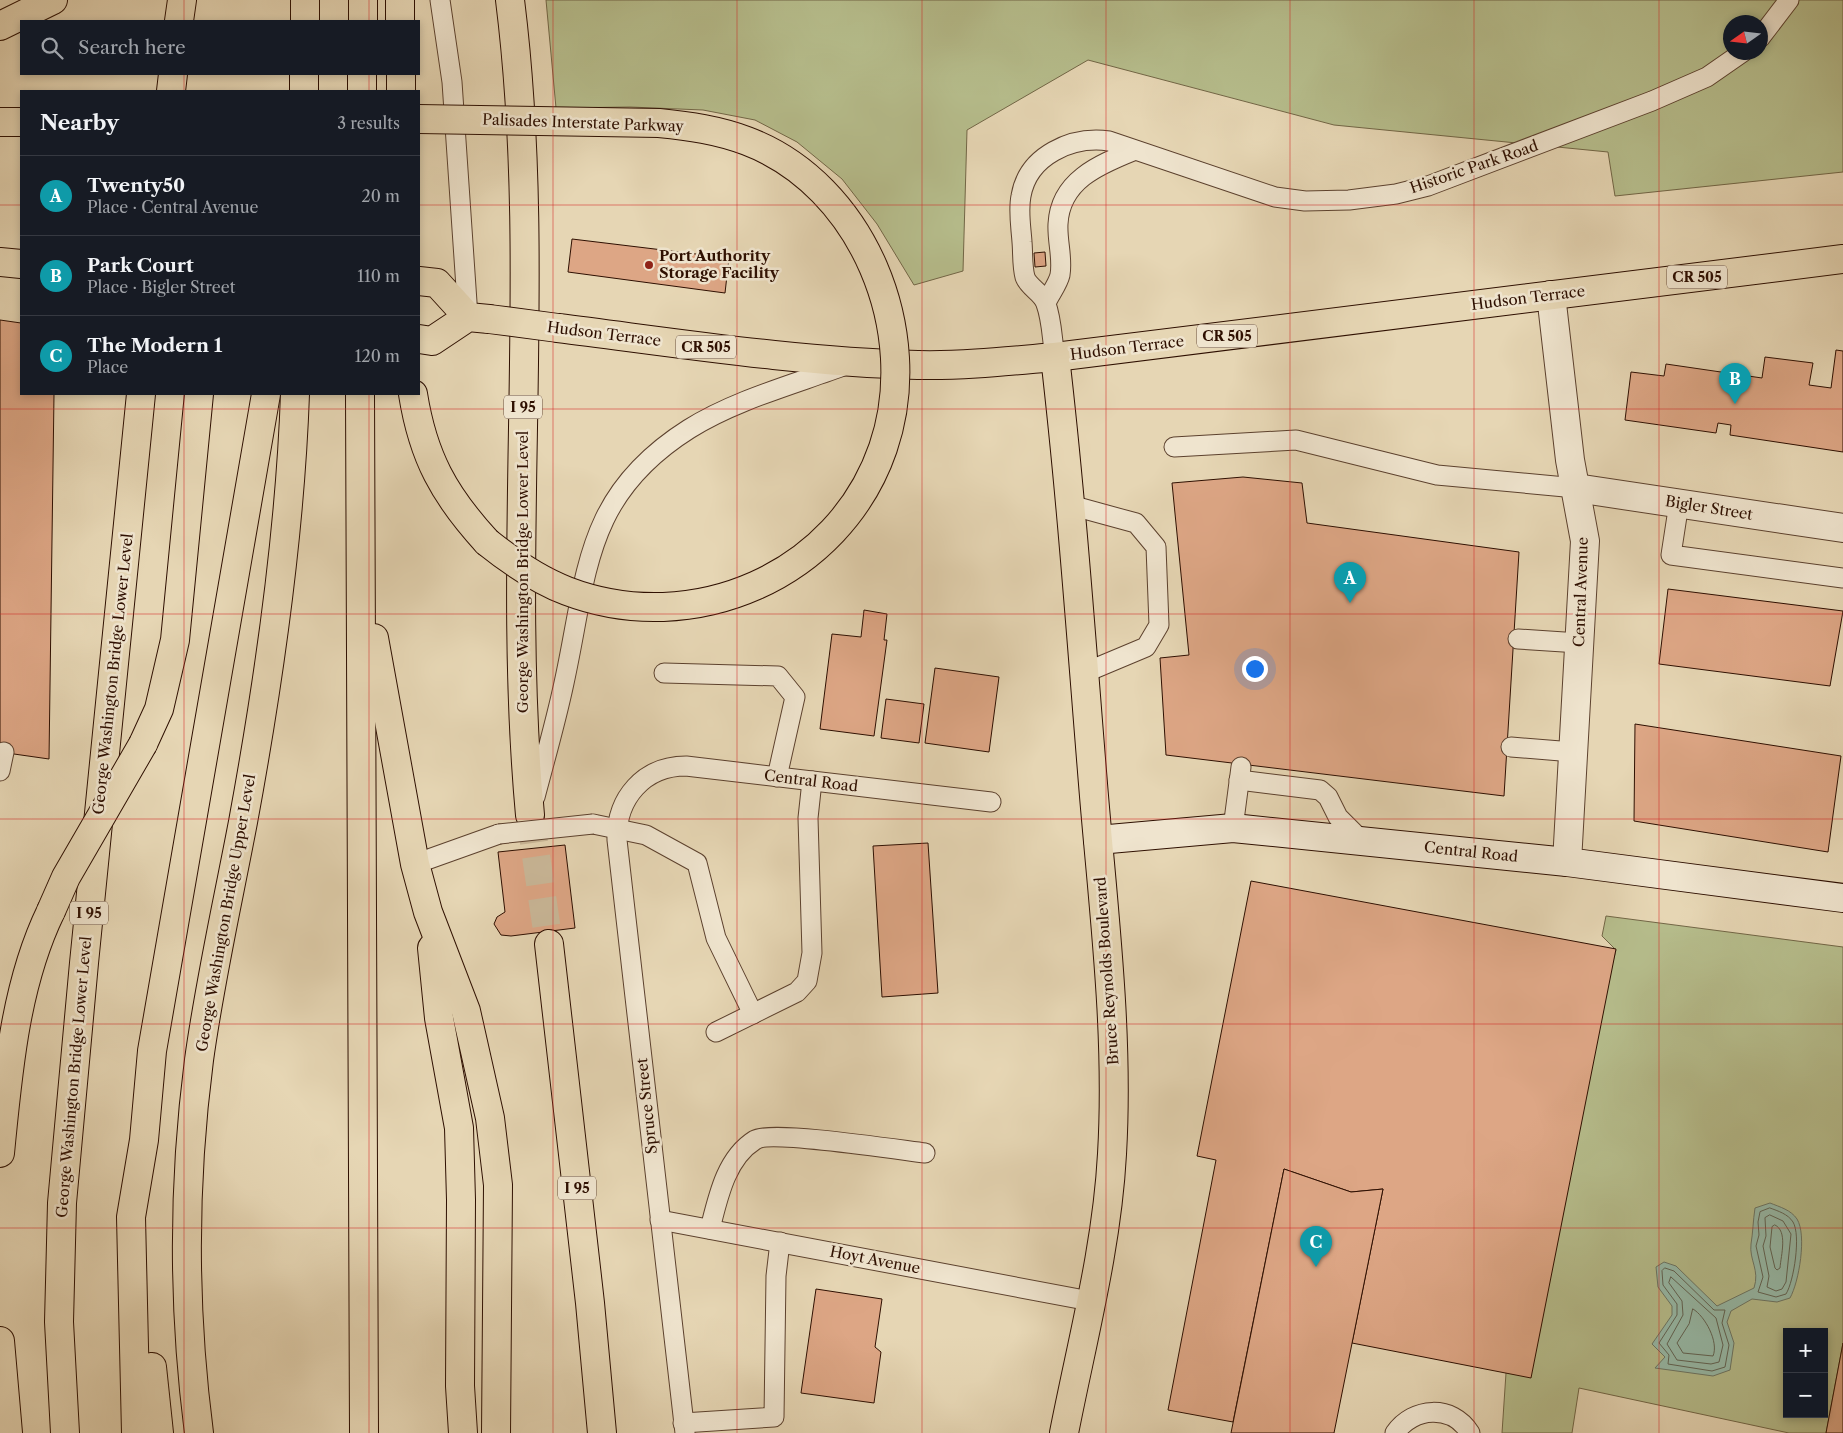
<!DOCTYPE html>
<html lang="en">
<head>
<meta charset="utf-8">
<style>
	:root { --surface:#171b24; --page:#242831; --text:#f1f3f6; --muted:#9ea1a6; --line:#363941; --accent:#0b8043 }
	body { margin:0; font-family:"Libre Caslon Text",serif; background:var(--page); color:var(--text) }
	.controls { position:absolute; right:15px; bottom:15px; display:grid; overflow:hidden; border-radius:0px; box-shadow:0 2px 8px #0003 }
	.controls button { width:45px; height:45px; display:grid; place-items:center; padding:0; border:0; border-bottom:1px solid var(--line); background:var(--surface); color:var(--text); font:25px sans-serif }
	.compass { position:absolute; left:1723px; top:15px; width:45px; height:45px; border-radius:50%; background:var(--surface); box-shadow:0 2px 8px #0003; rotate:256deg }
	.you { position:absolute; left:1254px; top:668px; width:18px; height:18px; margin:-12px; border:4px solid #fff; border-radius:50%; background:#1a73e8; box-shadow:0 0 0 8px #1a73e833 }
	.badge { display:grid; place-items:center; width:32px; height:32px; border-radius:50%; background:var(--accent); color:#fff; font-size:16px; font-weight:700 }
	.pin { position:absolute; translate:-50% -41px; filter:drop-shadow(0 1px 2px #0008) }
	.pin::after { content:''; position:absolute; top:26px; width:18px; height:15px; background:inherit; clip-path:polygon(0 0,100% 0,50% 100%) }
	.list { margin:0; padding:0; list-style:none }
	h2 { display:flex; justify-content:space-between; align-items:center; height:65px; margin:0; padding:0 20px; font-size:21px }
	h2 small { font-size:16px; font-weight:400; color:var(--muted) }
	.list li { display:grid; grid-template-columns:32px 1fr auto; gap:15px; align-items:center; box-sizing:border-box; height:80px; padding:0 20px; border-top:1px solid var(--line) }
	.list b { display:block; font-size:19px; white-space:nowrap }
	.list p { margin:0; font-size:16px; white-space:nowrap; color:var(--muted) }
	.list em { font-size:16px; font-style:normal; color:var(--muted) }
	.icon { flex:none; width:28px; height:28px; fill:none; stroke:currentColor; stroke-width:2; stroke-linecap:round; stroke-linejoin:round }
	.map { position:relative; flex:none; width:1843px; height:1433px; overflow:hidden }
	.search { position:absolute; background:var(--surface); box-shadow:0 2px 8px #0003; left:20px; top:20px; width:400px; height:55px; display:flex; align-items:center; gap:12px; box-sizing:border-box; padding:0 18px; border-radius:0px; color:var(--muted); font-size:19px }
	.panel { position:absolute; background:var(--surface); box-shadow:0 2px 8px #0003; left:20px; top:90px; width:400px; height:305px; border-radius:0px }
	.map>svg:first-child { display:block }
	.green { fill:#b6bd8c; stroke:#726646; fill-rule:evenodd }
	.water { fill:#97baa8; stroke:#6d7665 }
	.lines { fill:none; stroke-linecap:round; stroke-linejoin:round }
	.shore { stroke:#626454; stroke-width:1 }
	.building { fill:#dda685; stroke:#2e0f01 }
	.motorway-tunnel { stroke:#cab899; stroke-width:28; stroke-dasharray:28 14; stroke-linecap:butt }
	.service-casing { stroke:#5c412e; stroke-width:21 }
	.minor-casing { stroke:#5c412e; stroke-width:30 }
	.secondary-casing { stroke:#2e0f01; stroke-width:30 }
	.primary-casing { stroke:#2e0f01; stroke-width:30 }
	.motorway-casing { stroke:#2e0f01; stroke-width:30 }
	.service { stroke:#efe4ce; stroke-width:19 }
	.minor { stroke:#efe4ce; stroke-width:28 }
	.secondary { stroke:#efe4ce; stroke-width:28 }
	.primary { stroke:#e6d6b4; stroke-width:28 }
	.motorway { stroke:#e6d6b4; stroke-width:28 }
	.service-bridge-casing { stroke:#5c412e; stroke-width:21; stroke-linecap:butt }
	.primary-bridge-casing { stroke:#2e0f01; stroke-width:30; stroke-linecap:butt }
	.motorway-bridge-casing { stroke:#2e0f01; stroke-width:30; stroke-linecap:butt }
	.service-bridge { stroke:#efe4ce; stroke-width:19 }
	.primary-bridge { stroke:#e6d6b4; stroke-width:28 }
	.motorway-bridge { stroke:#e6d6b4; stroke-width:28 }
	.grid { fill:none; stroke:#d62828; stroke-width:1; stroke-opacity:0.55 }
	.poi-dot { fill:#8f2418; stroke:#efe4ce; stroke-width:2 }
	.labels { text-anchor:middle; stroke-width:5; stroke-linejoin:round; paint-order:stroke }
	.shield { fill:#efe4ce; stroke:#684f3e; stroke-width:1 }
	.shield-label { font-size:14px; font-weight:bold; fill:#2e0f01 }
	.street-label { font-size:15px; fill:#2e0f01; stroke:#efe4ce }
	.poi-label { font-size:15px; font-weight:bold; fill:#2e0f01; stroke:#efe4ce; text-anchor:start }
</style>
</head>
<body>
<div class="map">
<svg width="1843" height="1433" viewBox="0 0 1843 1433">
	<rect width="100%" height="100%" fill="#e6d6b4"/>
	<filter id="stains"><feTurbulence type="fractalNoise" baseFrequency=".004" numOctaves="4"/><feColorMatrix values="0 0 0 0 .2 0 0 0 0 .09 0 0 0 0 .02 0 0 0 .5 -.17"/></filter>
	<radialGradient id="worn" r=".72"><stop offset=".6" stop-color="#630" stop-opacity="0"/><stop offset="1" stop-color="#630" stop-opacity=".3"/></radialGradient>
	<g class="green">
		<path d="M546,0h1297v172l-228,24 -7,-44 -274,-27 -246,-65 -121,70 -4,141 -49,14 -37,-61 -35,-45 -45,-37 -42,-22 -52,-10 -73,-3 -74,1zM1730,22h30v30h-30z"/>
		<path d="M1606,916l237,31v396l-17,90h-37l-210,-45 -7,45h-70l4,-60 110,-423 -14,-14zM1787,1332h37v82h-37z"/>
	</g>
	<path class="water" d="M1770,1203c10,4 21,7 27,16 10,16 2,63 -7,79l-13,4 -25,-3 -21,12 -4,11 7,21 -4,27 -17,6 -58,-8 10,-11 -13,-13 20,-29v-9l-14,-19 -2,-20 8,-5 12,4 41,40 37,-18c6,-18 -5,-28 -3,-44 2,-12 2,-23 4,-36z"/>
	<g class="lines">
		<g class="shore">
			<path d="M1770,1208c8,3 18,6 23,14 8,13 1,59 -7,72l-10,3 -18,-5 5,-15 -7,-31 3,-11 -1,-13 2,-10z"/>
			<polygon points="1770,1215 1783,1221 1791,1234 1786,1282 1782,1289 1776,1291 1767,1287 1769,1276 1763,1246 1766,1236 1765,1218"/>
			<path d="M1775,1225c13,6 6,30 5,43l-3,2 -2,-2 -5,-21 2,-20z"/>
			<polygon points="1665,1268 1674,1271 1714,1310 1725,1310 1722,1323 1729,1345 1725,1367 1712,1371 1668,1364 1669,1355 1659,1343 1677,1315 1677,1304 1663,1285 1662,1271"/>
			<polygon points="1671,1277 1716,1318 1723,1345 1719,1362 1711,1364 1677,1360 1667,1344 1683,1315 1682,1301 1669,1283"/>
			<path d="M1693,1309c12,7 26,33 20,47l-30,-3 -6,-10 12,-19z"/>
		</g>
	</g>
	<g class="building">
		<polygon points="572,239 729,258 725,293 568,272"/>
		<polygon points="1045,252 1046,266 1035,267 1034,253"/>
		<polygon points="0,320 21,323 21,394 54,394 49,759 0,752"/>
		<polygon points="1836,350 1843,351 1843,452 1730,435 1731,425 1718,423 1716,433 1625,420 1631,372 1664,376 1666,364 1762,378 1765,357 1813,363 1809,385 1831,388"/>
		<polygon points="1243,477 1302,483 1307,523 1519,552 1504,796 1166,755 1160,658 1189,655 1172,483"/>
		<polygon points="1668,589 1843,611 1830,686 1659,664"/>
		<polygon points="864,610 887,614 884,640 887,640 874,736 820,729 832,634 861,637"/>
		<polygon points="935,668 999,677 989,752 925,743"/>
		<polygon points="886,699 924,704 919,743 881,738"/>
		<polygon points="1635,724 1841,756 1828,852 1634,821"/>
		<polygon points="928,843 938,993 882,997 873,846"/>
		<polygon points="565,845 575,928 511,936 501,935 494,924 497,917 505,912 498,852"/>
		<polygon points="1251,881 1616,949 1531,1378 1352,1343 1383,1189 1351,1192 1284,1169 1233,1422 1168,1410 1216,1160 1197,1156"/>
		<polygon points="1284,1169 1351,1192 1383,1189 1334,1433 1231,1433"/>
		<polygon points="816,1289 882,1299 875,1347 881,1352 874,1403 801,1393"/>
		<polygon points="1843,1343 1843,1433 1826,1433"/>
	</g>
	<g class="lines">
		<polyline class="motorway-tunnel" points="530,815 549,944"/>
		<defs>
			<g id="service">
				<polyline points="440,0 452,82 468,317"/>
				<polyline points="1760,38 1789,0"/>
				<path d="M1046,303c4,-9 12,-19 14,-28 3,-17 -3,-34 -2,-51 2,-43 40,-59 75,-73"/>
				<path d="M1055,357c-3,-17 -3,-37 -9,-53 -3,-11 -18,-17 -21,-27 -3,-11 -2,-24 -3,-35 -1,-15 -4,-31 -1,-46 7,-41 51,-60 88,-55l166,56 30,4 44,-1 47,-6 32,-8 224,-85 55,-24 36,-25"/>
				<polyline points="1174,447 1296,440 1437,475 1576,488"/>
				<polyline points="1679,503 1671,555 1843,578"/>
				<polyline points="1070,505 1136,523 1156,547 1159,625 1146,647 1084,673"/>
				<polyline points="1518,639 1579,643"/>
				<polyline points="664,673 778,676 795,697 777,777"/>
				<polyline points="1511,747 1573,752"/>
				<polyline points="0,771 4,752"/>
				<polyline points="1239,780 1320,790 1328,797 1338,817 1362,841"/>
				<path d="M535,797c10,-38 21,-76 29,-114 24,-109 19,-187 125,-254 46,-29 106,-45 157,-64"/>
				<polyline points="593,824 646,835 697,863 716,938 753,1014"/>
				<polyline points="1233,828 1241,767"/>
				<polyline points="415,864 499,834"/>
				<polyline points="716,1032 797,992 807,981 812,953 808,818 812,781"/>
				<polyline points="660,1220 1090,1301"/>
				<path d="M710,1229c8,-32 16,-71 45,-89 15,-10 145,10 170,13"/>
				<polyline points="683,1423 774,1417 776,1276 780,1242"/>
				<path d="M685,1433l-68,-593c-1,-42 27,-74 69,-74l305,36"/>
				<path d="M1395,1433c18,-26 57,-29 75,0"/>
			</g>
			<g id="minor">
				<polyline points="1551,295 1570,460 1585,541 1567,862"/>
				<polyline points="1576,488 1843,528"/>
			</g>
			<polyline id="secondary" points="1098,840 1233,828 1567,862 1843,898"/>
			<g id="primary">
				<polyline points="0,262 21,264"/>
				<polyline points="419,281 437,283 468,317"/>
				<path d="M558,328c120,15 240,34 360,37 46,1 91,-4 137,-8l788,-98"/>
				<polyline points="419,339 432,341 468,317 489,319"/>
				<path d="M1055,357c17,146 27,293 39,439 10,119 25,239 18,358 -5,94 -30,187 -48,279"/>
			</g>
			<g id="motorway">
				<polyline points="400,0 400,21"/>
				<path d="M510,0c34,270 -5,544 20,815"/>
				<polyline points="179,21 182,0"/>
				<polyline points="305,21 305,0"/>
				<polyline points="363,21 363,0"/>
				<polyline points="0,26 53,0"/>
				<polyline points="401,74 401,91"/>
				<polyline points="171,91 173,74"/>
				<polyline points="304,91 304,74"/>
				<polyline points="362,91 362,74"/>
				<polyline points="0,122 21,122"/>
				<polyline points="360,394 364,1433"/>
				<path d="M413,394c10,63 31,101 74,148"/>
				<polyline points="374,638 415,864 428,912 466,1011 490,1118 498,1185 496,1433"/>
				<polyline points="143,744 159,709 175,640 199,394"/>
				<polyline points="549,944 590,1303 602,1433"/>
				<polyline points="432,948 439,1018 459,1128 461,1200 460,1386 463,1433"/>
				<path d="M0,1153c8,-81 15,-168 51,-242"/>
				<polyline points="0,1341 8,1433"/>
				<polyline points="152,1367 159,1433"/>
				<polyline points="65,1433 59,1322 62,1203 84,963 141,394"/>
				<polyline points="136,1433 131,1217 144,1140 152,1051 266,394"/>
				<path d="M199,1433c-16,-123 -16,-250 0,-373 11,-80 29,-159 44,-238 26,-141 47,-285 52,-428"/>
			</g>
		</defs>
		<use href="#service" class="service-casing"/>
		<use href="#minor" class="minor-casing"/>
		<use href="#secondary" class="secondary-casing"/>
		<use href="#primary" class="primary-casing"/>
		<use href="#motorway" class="motorway-casing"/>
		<use href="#service" class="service"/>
		<use href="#minor" class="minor"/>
		<use href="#secondary" class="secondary"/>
		<use href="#primary" class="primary"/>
		<use href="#motorway" class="motorway"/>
		<defs>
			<polyline id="service-bridge" points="499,834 593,824"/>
			<polyline id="primary-bridge" points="489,319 558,328"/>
			<g id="motorway-bridge">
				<path d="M419,119l240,4c30,3 59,7 88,18 116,44 176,191 136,307 -44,128 -190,191 -316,143 -29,-11 -55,-29 -80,-49"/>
				<polyline points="51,911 66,877 143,744"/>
			</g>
		</defs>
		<use href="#service-bridge" class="service-bridge-casing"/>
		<use href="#primary-bridge" class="primary-bridge-casing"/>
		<use href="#motorway-bridge" class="motorway-bridge-casing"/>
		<use href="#service-bridge" class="service-bridge"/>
		<use href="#primary-bridge" class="primary-bridge"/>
		<use href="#motorway-bridge" class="motorway-bridge"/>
	</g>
	<path class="grid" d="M184,0v21M369,0v21M553,0v1433M737,0v1433M922,0v1433M1106,0v1433M1290,0v1433M1474,0v1433M1659,0v1433M184,74v17M369,74v17M0,205h21M419,205h1424M184,394v1039M369,394v1039M0,409h1843M0,614h1843M0,819h1843M0,1024h1843M0,1228h1843"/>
	<circle class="poi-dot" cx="649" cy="265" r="5"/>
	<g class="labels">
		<g class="shield">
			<rect x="1667" y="265.5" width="60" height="23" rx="4"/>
			<rect x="1197" y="324.5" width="60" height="23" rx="4"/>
			<rect x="676" y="335.5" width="60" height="23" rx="4"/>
			<rect x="504" y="395.5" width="38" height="23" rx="4"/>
			<rect x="70" y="901.5" width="38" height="23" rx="4"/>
			<rect x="558" y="1176.5" width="38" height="23" rx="4"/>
		</g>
		<g class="shield-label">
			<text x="1697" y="282">CR 505</text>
			<text x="1227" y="341">CR 505</text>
			<text x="706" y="352">CR 505</text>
			<text x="523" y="412">I 95</text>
			<text x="89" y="918">I 95</text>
			<text x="577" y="1193">I 95</text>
		</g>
		<g class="street-label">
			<text transform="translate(583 123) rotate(2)" y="5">Palisades Interstate Parkway</text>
			<text transform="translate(1474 167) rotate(-19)" y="5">Historic Park Road</text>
			<text transform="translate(1528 298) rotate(-7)" y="5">Hudson Terrace</text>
			<text transform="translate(604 334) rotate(7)" y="5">Hudson Terrace</text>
			<text transform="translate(1127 348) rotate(-7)" y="5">Hudson Terrace</text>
			<text transform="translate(1709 508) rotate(9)" y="5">Bigler Street</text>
			<text transform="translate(523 572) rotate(-90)" y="5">George Washington Bridge Lower Level</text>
			<text transform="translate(1581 592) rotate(-88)" y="5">Central Avenue</text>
			<text transform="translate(113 674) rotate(-84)" y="5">George Washington Bridge Lower Level</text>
			<text transform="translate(811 781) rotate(7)" y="5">Central Road</text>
			<text transform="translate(1471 852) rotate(6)" y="5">Central Road</text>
			<text transform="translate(226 913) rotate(-80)" y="5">George Washington Bridge Upper Level</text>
			<text transform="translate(1107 971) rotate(-94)" y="5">Bruce Reynolds Boulevard</text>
			<text transform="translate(74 1077) rotate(-85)" y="5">George Washington Bridge Lower Level</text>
			<text transform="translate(647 1106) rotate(-96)" y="5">Spruce Street</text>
			<text transform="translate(875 1260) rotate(11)" y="5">Hoyt Avenue</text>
		</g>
		<g class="poi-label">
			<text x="659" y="261">Port Authority<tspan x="659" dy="17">Storage Facility</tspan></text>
		</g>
	</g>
	<rect width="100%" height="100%" filter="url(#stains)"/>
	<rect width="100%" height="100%" fill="url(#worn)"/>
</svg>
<div class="controls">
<button>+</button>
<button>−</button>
</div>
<svg class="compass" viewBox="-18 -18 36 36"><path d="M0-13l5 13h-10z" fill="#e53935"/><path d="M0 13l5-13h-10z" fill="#9ea1a6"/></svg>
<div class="you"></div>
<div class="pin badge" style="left:1350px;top:603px;background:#0f9aa8">A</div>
<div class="pin badge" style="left:1735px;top:404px;background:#0f9aa8">B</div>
<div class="pin badge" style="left:1316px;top:1267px;background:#0f9aa8">C</div>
<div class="search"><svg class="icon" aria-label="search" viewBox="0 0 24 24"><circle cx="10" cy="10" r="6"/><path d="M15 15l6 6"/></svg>Search here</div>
<section class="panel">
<h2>Nearby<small>3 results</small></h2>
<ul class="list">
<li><span class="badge" style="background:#0f9aa8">A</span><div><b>Twenty50</b><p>Place · Central Avenue</p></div><em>20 m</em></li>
<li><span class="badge" style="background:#0f9aa8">B</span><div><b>Park Court</b><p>Place · Bigler Street</p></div><em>110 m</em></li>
<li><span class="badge" style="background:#0f9aa8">C</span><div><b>The Modern 1</b><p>Place</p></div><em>120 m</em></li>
</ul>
</section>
</div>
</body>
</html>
